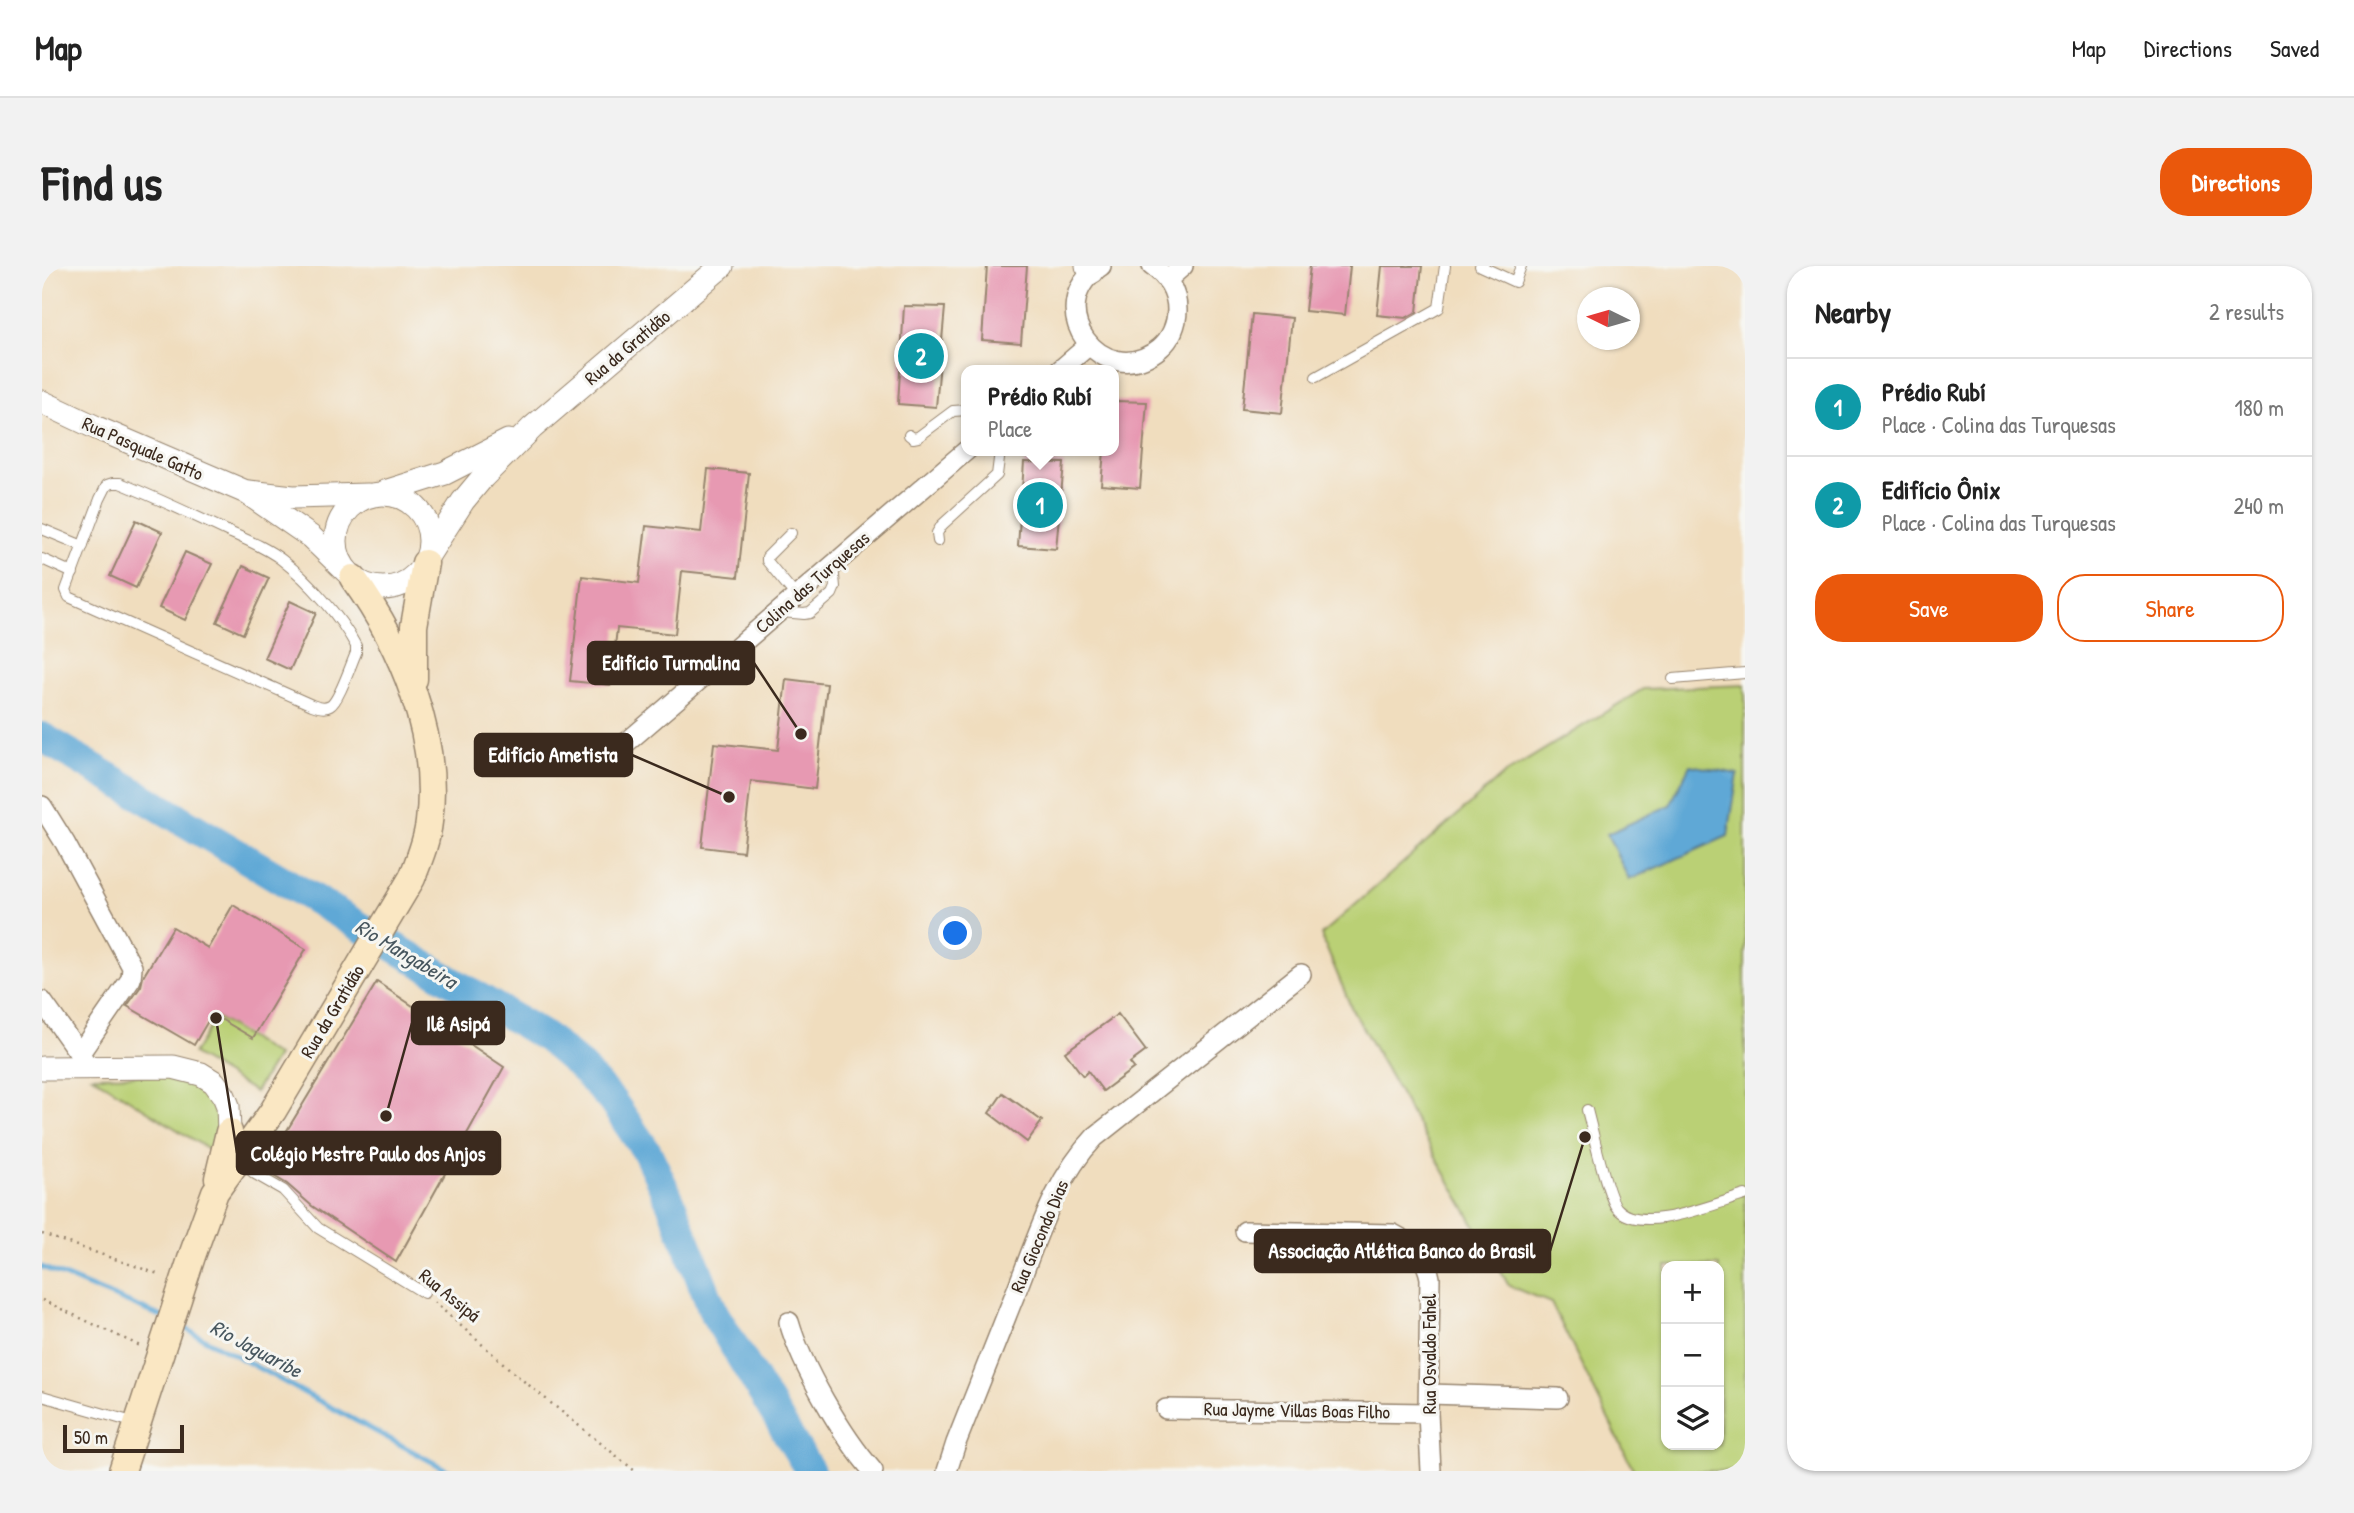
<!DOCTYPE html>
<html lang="en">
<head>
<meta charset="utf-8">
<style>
	:root { --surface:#fff; --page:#f2f2f2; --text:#222; --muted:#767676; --line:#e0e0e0; --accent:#ea580c }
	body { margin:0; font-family:"Patrick Hand",sans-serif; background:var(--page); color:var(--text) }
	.controls { position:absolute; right:21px; bottom:21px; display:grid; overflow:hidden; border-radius:14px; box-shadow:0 2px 5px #0004 }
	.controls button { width:63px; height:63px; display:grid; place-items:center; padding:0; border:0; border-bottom:2px solid var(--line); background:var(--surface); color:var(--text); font:35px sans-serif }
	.compass { position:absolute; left:1535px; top:21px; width:63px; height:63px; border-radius:50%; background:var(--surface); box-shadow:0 2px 5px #0004; rotate:275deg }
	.scale { position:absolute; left:21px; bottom:18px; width:121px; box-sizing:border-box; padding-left:7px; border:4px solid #3b2a1e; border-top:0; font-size:19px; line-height:24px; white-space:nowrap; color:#3b2a1e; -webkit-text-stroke:5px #f6f6f2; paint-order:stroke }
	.you { position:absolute; left:914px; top:668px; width:24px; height:24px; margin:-18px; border:5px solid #fff; border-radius:50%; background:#1a73e8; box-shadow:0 0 0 10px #1a73e833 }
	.badge { display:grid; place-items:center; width:46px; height:46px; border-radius:50%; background:var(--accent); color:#fff; font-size:23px; font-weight:700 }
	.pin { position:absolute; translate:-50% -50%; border:4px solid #fff; box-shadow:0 2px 7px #0006 }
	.popup { position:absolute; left:919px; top:99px; width:158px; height:91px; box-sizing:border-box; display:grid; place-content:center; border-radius:14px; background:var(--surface); filter:drop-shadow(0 2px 5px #0005); font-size:23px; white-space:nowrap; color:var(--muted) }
	.popup b { font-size:26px; color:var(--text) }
	.popup::after { content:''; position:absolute; left:50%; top:100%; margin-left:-14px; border:14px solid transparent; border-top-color:var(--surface) }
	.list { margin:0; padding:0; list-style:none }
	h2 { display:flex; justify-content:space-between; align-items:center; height:91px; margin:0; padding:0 28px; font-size:30px }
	h2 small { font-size:23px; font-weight:400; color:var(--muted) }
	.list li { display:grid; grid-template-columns:46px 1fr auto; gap:21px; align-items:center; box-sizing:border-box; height:98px; padding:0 28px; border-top:2px solid var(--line) }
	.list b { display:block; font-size:26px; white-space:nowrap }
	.list p { margin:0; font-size:23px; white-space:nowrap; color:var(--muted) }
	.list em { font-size:23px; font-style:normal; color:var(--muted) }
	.actions { display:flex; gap:14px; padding:21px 28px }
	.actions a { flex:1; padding:16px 0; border:2px solid var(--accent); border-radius:28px; text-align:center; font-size:24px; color:var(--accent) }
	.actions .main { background:var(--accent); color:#fff }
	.icon { flex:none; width:38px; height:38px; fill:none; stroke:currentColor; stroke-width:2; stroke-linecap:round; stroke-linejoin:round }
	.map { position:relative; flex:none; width:1703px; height:1205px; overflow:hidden; border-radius:28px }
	header { display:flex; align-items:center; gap:42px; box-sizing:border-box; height:98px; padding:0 35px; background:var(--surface); border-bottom:2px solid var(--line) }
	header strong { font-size:33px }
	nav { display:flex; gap:38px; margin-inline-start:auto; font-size:24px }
	.intro { display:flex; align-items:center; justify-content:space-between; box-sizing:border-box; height:168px; padding:0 42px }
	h1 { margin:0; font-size:49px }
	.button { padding:18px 32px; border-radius:28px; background:var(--accent); color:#fff; font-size:24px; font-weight:700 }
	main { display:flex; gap:42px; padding:0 42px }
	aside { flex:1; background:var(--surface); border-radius:28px; box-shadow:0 2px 5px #0004 }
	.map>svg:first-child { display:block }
	.green { fill:#bad074; stroke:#7a7d49; stroke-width:2; fill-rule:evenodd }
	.water { fill:#5ea8d6; stroke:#4c697a; stroke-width:2 }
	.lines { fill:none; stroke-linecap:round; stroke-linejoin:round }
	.stream { stroke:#5ea8d6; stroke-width:5 }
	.river { stroke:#5ea8d6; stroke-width:30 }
	.building { fill:#e799b2 }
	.service-casing { stroke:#96846e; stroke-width:12 }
	.minor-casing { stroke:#96846e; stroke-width:22 }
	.tertiary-casing { stroke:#96846e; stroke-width:25 }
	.secondary-casing { stroke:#96846e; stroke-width:29 }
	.path { stroke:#96846e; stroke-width:2.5; stroke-dasharray:2 5; stroke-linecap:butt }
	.service { stroke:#fff; stroke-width:10 }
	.minor { stroke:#fff; stroke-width:19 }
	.tertiary { stroke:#fff; stroke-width:23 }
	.secondary { stroke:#fae7c3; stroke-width:26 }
	.labels { text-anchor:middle; stroke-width:6; stroke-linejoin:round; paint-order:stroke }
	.street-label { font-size:19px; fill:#3b2a1e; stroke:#f6f6f2 }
	.water-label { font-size:21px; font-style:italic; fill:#47565e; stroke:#f6f6f2 }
	.leader { fill:none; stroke:#3b2a1e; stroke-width:2.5 }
	.callout-dot { fill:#3b2a1e; stroke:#f6f6f2; stroke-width:2.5 }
	.callout { fill:#3b2a1e; stroke:#3b2a1e; stroke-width:2.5 }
	.callout-label { font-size:21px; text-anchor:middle; font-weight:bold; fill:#fff }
</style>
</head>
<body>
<header>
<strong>Map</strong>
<nav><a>Map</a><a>Directions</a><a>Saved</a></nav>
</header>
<div class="intro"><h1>Find us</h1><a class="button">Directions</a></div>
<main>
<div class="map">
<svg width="1703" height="1205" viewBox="0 0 1703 1205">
	<rect width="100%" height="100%" fill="#f6f6f2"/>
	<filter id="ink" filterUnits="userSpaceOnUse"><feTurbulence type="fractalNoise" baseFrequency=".0143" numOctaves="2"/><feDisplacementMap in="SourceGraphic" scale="14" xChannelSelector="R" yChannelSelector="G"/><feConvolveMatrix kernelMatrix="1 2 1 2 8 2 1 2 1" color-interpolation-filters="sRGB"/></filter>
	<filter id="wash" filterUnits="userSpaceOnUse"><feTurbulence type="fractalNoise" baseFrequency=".00686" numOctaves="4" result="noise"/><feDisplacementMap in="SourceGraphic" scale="28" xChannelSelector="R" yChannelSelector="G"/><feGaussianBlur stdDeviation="1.57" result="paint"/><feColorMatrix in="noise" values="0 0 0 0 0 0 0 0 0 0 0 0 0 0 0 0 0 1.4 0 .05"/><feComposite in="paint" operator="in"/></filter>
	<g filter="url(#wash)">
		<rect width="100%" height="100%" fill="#f0ddbe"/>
		<g class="green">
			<path d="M1703,419v786h-111l-83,-168 -42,-17 -158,-279 -30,-72 182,-160 140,-86zM1624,1000h53v179h-53z"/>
			<polygon points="174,751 235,790 213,826 151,788"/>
			<path d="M125,809c11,3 27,5 37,12 23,14 15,46 12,67l-124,-78z"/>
		</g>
		<polygon class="water" points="1648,499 1696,508 1686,570 1587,614 1565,568 1628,539"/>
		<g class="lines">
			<g class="stream">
				<polyline points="0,1001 123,1052"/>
				<polyline points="135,1058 407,1205"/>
			</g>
			<polyline class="river" points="0,471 505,772 538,800 570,835 605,886 629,937 672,1047 768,1205"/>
		</g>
		<g id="blocks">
			<g class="building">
				<polygon points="945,0 985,0 979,77 940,74"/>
				<polygon points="1268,0 1308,0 1303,49 1263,45"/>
				<polygon points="1340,0 1380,0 1375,46 1364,52 1335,49"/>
				<polygon points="862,40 903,41 894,141 856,138"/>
				<polygon points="1210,48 1250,52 1240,147 1200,143"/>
				<polygon points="1072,135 1105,136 1098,222 1059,219 1062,185 1072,185"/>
				<polygon points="982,196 1022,197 1014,283 976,280"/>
				<polygon points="666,203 707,207 696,311 640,305 633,368 575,362 569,419 528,415 540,310 597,317 604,260 659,266"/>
				<polygon points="94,254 120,266 94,322 68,310"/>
				<polygon points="143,286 170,298 143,354 117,342"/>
				<polygon points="201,300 227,312 201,368 175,356"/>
				<polygon points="248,335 274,347 248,404 222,392"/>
				<polygon points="744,413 785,418 773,523 709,515 701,586 660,581 672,477 736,484"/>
				<polygon points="191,639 264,683 211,772 170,748 152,779 85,740 99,720 101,711 131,661 166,682"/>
				<polygon points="335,716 462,801 354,996 270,940 245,918 232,910 224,899"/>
				<polygon points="1076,748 1104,785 1088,797 1092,802 1061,825 1046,805 1041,810 1023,786"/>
				<polygon points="961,827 1000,855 985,876 947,847"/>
			</g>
		</g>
	</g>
	<g filter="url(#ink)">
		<use href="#blocks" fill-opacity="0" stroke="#96846e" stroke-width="2"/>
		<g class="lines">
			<defs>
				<g id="service">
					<polyline points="1438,0 1473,16 1479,0"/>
					<polyline points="1274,111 1397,42 1403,0"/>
					<polyline points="867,169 871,172 876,171 911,145 925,144"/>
					<path d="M71,217h7c37,15 73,32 109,49 18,8 38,16 53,28 27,21 58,56 74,86v7c-5,11 -17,48 -26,53 -5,3 -13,1 -18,-1l-243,-108 -3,-7 34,-91 7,-14z"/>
					<polyline points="0,263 41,280"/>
					<polyline points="749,267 725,291 725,295 754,330"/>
					<polyline points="896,275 895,267 900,259 955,209 958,185"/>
					<polyline points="0,293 31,307"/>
					<polyline points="740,346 762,348 768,347 790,328 793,321 791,299"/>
					<polyline points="1631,413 1703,407"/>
					<path d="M1545,844c5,18 20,87 30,98 24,28 98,-5 128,-13"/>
					<polyline points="198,895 213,908 241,924 276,962 382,1027"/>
					<polyline points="0,1130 94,1157"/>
				</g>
				<g id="minor">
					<path d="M1059,0c-63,40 2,129 59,82 11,-9 17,-24 17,-38 0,-18 -10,-35 -25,-44"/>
					<polyline points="1125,14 1141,0"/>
					<polyline points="1018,104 1047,79"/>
					<polyline points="584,477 925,184"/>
					<polyline points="0,540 23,577 90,701 89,713 38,787"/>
					<polyline points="0,735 44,797"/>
					<path d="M1203,965l148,3c20,10 33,22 37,44l-2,135 3,58"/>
					<path d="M747,1056c13,45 53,114 84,149"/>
					<polyline points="1387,1128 1516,1132"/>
					<polyline points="1124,1143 1386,1147"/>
					<path d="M905,1205l9,-28c21,-53 42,-106 63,-159 20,-52 37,-106 76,-147l206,-163"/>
				</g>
				<g id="tertiary">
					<polyline points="1045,0 1050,6"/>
					<polyline points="0,136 55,162 204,226 269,271 305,306"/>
					<polyline points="207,226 251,231 326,229"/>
					<polyline points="343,226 403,207 466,175"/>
					<circle cx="341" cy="275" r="47"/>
					<polyline points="387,288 421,235 441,211 490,162 680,0"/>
					<polyline points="0,802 131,801 159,808 172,816 182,830 186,840 187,866 192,883"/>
				</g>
				<g id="secondary">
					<polyline points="372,413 372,360 383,297"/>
					<polyline points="176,912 187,866"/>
					<path d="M80,1205l71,-218 22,-61 58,-81 139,-233c7,-18 15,-37 17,-56 11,-86 -27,-176 -76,-244"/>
				</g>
			</defs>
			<use href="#service" class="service-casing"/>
			<use href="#minor" class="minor-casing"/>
			<use href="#tertiary" class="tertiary-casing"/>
			<use href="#secondary" class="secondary-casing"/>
			<g class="path">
				<polyline points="0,968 119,1009"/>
				<polyline points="0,1034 98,1080"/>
				<polyline points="392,1036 478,1112 593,1205"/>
			</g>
			<use href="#service" class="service"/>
			<use href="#minor" class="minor"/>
			<use href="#tertiary" class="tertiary"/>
			<use href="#secondary" class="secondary"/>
		</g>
	</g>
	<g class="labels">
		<g class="street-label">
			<text transform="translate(585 81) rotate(-40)" y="7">Rua da Gratidão</text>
			<text transform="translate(101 182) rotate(24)" y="7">Rua Pasquale Gatto</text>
			<text transform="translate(770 316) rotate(-41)" y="7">Colina das Turquesas</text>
			<text transform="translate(290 745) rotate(-59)" y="7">Rua da Gratidão</text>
			<text transform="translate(997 970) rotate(-67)" y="7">Rua Giocondo Dias</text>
			<text transform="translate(408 1029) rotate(39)" y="7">Rua Assipá</text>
			<text transform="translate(1387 1088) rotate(-90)" y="7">Rua Osvaldo Fahel</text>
			<text transform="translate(1255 1144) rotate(1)" y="7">Rua Jayme Villas Boas Filho</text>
		</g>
		<g class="water-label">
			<text transform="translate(364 688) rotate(31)" y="7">Rio Mangabeira</text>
			<text transform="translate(214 1083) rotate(28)" y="7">Rio Jaguaribe</text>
		</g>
	</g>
	<path class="leader" d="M759 468L712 397M687 531L590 489M344 850L370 757M174 752L195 887M1543 871L1508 985"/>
	<g class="callout-dot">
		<circle cx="759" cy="468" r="7"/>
		<circle cx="687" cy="531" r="7"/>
		<circle cx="344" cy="850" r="7"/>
		<circle cx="174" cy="752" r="7"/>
		<circle cx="1543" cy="871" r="7"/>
	</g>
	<g class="callout">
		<rect x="546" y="376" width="166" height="42" rx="7"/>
		<rect x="433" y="468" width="157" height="42" rx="7"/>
		<rect x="370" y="736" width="92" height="42" rx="7"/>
		<rect x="195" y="866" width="263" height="42" rx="7"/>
		<rect x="1213" y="964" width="295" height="42" rx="7"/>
	</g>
	<g class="callout-label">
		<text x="629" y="404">Edifício Turmalina</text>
		<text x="511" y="496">Edifício Ametista</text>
		<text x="416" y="765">Ilê Asipá</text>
		<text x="326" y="895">Colégio Mestre Paulo dos Anjos</text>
		<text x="1360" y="992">Associação Atlética Banco do Brasil</text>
	</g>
</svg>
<div class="controls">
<button>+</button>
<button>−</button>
<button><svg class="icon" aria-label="layers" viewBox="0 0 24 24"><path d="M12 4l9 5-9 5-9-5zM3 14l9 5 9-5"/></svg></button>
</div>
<svg class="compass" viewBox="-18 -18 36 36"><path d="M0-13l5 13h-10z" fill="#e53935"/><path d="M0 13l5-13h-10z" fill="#767676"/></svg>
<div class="scale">50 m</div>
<div class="you"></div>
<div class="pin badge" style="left:998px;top:239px;background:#0f9aa8">1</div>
<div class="popup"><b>Prédio Rubí</b>Place</div>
<div class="pin badge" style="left:879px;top:90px;background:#0f9aa8">2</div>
</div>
<aside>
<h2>Nearby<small>2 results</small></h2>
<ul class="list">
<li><span class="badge" style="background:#0f9aa8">1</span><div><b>Prédio Rubí</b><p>Place · Colina das Turquesas</p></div><em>180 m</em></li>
<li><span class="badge" style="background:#0f9aa8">2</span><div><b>Edifício Ônix</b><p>Place · Colina das Turquesas</p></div><em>240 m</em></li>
</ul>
<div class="actions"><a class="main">Save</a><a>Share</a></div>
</aside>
</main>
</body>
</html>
